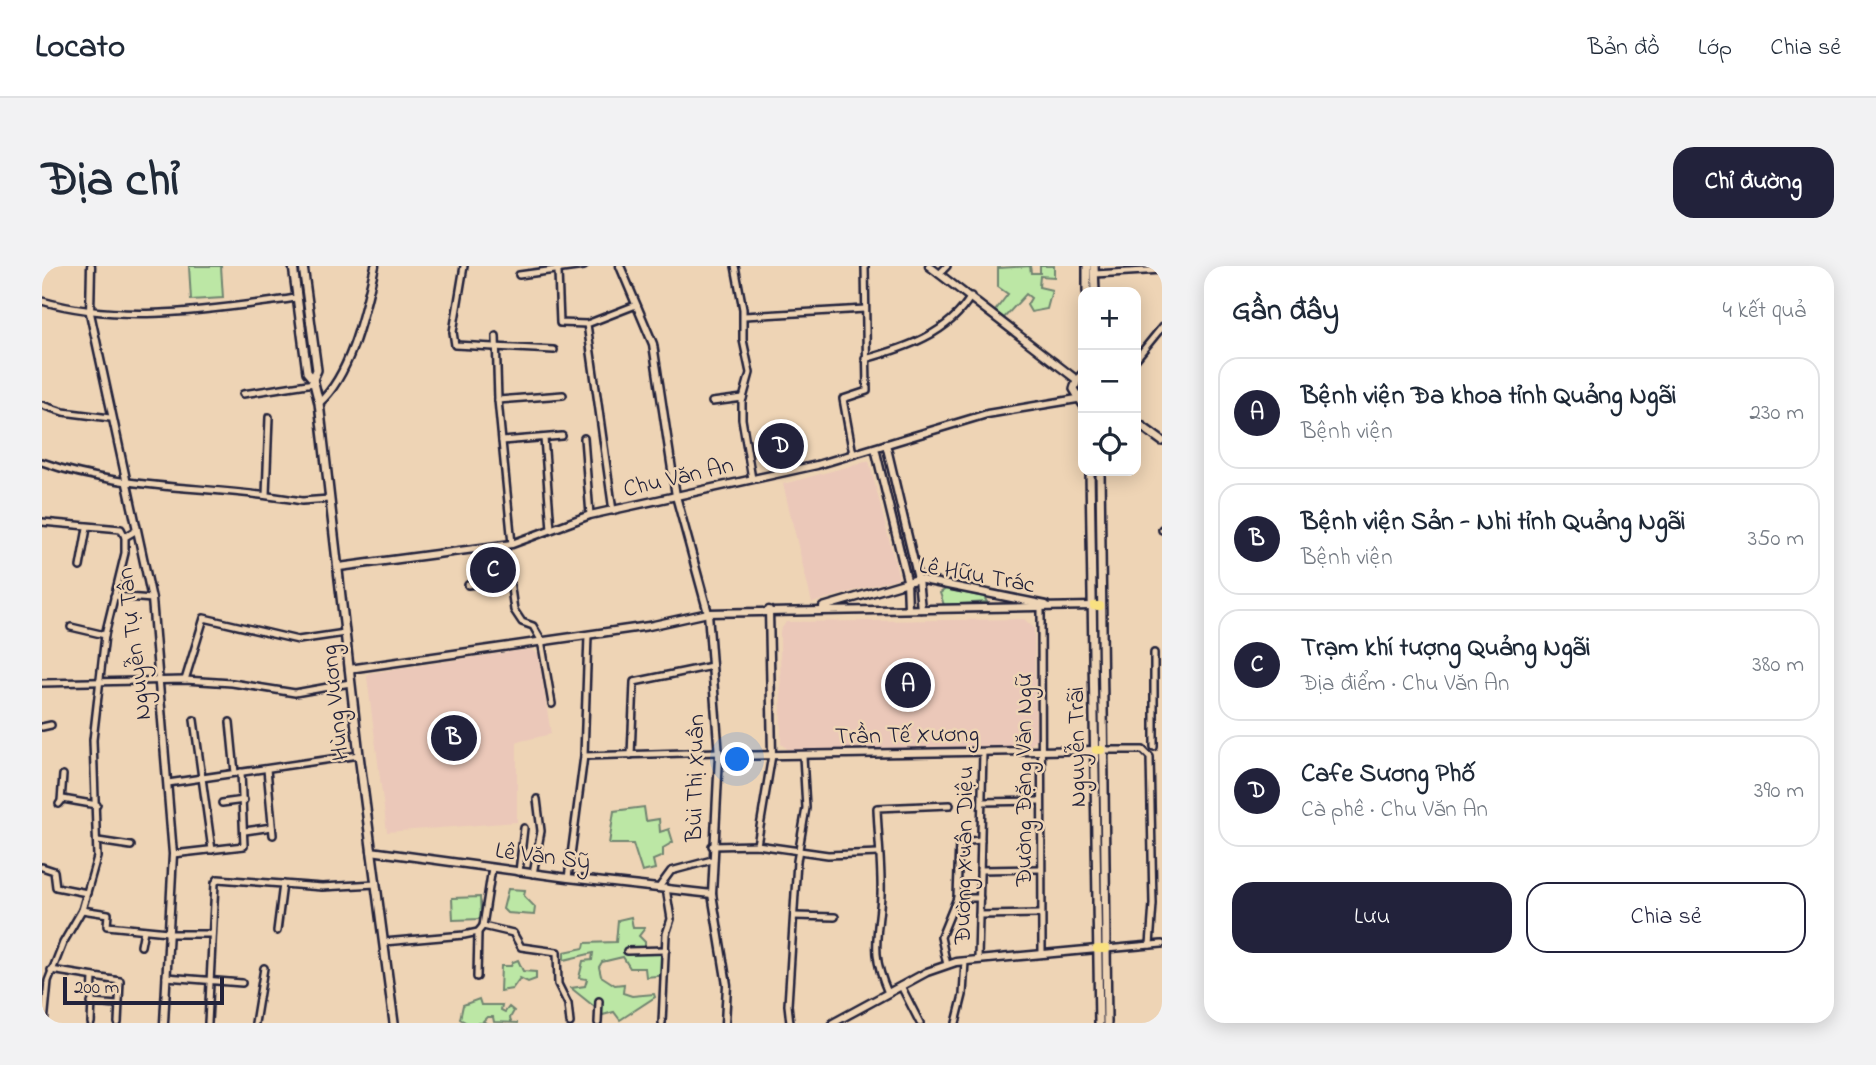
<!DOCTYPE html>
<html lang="vi">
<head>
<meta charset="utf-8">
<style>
	:root { --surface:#fff; --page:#f2f2f3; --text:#1f2937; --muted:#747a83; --line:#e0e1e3; --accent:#22223b }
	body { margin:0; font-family:"Indie Flower",sans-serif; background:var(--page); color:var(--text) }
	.controls { position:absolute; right:21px; top:21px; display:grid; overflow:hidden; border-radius:14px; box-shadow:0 4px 18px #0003 }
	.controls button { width:63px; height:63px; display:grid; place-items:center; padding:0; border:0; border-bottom:2px solid var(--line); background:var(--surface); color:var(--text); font:35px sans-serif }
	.scale { position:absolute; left:21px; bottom:18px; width:161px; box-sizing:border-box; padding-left:7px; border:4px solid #22223b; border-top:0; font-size:19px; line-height:24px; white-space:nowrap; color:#22223b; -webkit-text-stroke:5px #eed4b5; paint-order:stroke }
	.you { position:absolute; left:696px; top:494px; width:24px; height:24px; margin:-18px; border:5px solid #fff; border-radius:50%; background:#1a73e8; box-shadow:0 0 0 10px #1a73e833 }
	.badge { display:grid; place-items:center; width:46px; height:46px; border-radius:50%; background:var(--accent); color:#fff; font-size:23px; font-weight:700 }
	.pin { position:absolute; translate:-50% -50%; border:4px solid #fff; box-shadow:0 2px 7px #0006 }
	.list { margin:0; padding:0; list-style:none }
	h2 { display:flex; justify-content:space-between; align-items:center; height:91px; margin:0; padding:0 28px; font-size:30px }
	h2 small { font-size:23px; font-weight:400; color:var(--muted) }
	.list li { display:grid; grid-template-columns:46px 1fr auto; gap:21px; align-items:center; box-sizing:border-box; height:112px; margin:0 14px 14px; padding:0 14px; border:2px solid var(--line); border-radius:21px }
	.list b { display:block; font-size:26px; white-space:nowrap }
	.list p { margin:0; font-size:23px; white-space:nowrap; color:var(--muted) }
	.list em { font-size:23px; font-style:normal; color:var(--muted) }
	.actions { display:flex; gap:14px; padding:21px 28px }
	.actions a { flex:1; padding:16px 0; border:2px solid var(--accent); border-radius:21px; text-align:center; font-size:24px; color:var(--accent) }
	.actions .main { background:var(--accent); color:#fff }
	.icon { flex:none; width:38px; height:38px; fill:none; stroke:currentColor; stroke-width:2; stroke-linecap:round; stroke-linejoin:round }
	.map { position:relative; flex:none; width:1120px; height:757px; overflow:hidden; border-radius:21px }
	header { display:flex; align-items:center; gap:42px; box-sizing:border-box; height:98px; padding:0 35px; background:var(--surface); border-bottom:2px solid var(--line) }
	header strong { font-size:33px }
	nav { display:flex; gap:38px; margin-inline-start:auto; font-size:24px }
	.intro { display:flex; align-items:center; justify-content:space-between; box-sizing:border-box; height:168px; padding:0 42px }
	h1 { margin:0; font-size:49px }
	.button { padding:18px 32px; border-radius:21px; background:var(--accent); color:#fff; font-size:24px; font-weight:700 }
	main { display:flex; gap:42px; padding:0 42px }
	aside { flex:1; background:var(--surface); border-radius:21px; box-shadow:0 4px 18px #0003 }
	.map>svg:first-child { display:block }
	.built { fill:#ebc8b9 }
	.green { fill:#bce7a5; stroke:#6f8470; stroke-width:2 }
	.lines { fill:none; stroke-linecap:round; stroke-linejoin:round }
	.minor-casing { stroke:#22223b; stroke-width:10 }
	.tertiary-casing { stroke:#22223b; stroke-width:11 }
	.secondary-casing { stroke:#22223b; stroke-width:12 }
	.primary-casing { stroke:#22223b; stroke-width:13 }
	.minor { stroke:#eed4b5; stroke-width:5 }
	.tertiary { stroke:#eed4b5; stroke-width:6 }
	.secondary { stroke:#eed4b5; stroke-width:7 }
	.primary { stroke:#f9e181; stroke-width:8 }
	.labels { text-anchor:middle; stroke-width:5; stroke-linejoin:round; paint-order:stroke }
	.street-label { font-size:24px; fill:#22223b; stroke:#eed4b5 }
</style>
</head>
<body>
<header>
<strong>Locato</strong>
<nav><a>Bản đồ</a><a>Lớp</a><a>Chia sẻ</a></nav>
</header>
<div class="intro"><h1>Địa chỉ</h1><a class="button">Chỉ đường</a></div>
<main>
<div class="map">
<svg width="1120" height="757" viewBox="0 0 1120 757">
	<rect width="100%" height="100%" fill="#eed4b5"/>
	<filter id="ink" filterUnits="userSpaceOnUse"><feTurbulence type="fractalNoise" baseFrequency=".0143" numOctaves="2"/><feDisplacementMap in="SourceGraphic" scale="14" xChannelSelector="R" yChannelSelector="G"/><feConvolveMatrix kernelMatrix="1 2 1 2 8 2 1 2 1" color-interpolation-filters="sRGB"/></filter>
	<g filter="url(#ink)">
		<g class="built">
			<polygon points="827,195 857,312 770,337 741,218"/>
			<polygon points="982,353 992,362 994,473 987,482 747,484 739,478 738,365 744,356"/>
			<polygon points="488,383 496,388 509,468 475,476 475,556 345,566 325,411 328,407"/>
		</g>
		<g class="green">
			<polygon points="147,0 179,0 181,32 149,34"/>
			<polygon points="988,0 989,7 998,7 998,0 1012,0 1012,11 998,10 997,21 1010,24 1005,43 989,46 985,39 989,32 984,28 962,52 953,45 966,28 956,21 956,2"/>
			<polygon points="904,323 942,331 945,336 902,339 898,327"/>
			<polygon points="602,541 604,555 617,553 618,566 627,563 631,576 621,582 621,590 611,594 613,603 600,606 591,578 567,578 572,545"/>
			<polygon points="466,623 483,624 482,630 493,641 492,649 465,647 461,643"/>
			<polygon points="438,631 439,653 411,654 410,632"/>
			<polygon points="589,651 591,662 603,662 597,670 603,676 603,682 616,683 617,688 624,687 625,709 604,711 603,702 588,702 581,691 560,696 557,701 559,710 573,719 582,718 581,727 590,730 612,728 613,731 578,754 572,746 557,750 560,736 556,736 554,742 529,722 543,720 545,713 537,712 541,695 550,694 551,687 522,694 522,686 542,682 543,677 574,676 576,654"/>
			<polygon points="476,694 481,705 494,706 494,713 486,716 478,712 470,723 458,725 459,700 469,700 471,696"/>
			<polygon points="437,733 439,739 460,739 459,744 463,746 467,741 472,745 468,752 470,757 476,757 452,756 451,751 445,751 441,755 444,757 425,757 418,753 421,739"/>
		</g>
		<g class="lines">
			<defs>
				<g id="minor">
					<polyline points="422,0 411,66 413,79 512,84"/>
					<polyline points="693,0 701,43 701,74 708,107 700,136 700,153 710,213"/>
					<polyline points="516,6 518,57 545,58"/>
					<polyline points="897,8 905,0"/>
					<polyline points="1053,8 1120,4"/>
					<polyline points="477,9 542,0"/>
					<path d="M0,35c82,24 171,8 255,-3"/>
					<polyline points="702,50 823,43"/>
					<polyline points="454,70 456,134 470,278"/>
					<path d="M823,93c40,-11 84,-25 106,-63"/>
					<polyline points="1094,93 1120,61"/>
					<polyline points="201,128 272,117"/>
					<polyline points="456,134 521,129"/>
					<polyline points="670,136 701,132"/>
					<polyline points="0,139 21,146 68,152"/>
					<polyline points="502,172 509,263"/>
					<polyline points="542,172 548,249"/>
					<polyline points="460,175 520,170"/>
					<polyline points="811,188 801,133 825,125 823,0"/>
					<path d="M0,196c83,30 174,23 260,39l27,-2"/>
					<polyline points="224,229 227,151"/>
					<polyline points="571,245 545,58 594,39"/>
					<polyline points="0,256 79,263 83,271"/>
					<polyline points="1120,264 1120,263"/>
					<polyline points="463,279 472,344 480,356 491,360 499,374 510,438"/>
					<polyline points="38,301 45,262"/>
					<polyline points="426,319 467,314"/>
					<polyline points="72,330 110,333"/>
					<polyline points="999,341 1000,687"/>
					<polyline points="29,361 63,369"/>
					<polyline points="143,414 162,352 256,374 303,367"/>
					<polyline points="0,417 143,414 190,417 253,427 308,417"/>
					<polyline points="152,454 170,584"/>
					<polyline points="188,456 193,507"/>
					<polyline points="0,461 9,459"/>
					<polyline points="1112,481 1112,387"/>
					<polyline points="1059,484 1101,484 1108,491 1111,638 1108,679"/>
					<polyline points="589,489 592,416 670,400"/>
					<polyline points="542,490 677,486"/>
					<polyline points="225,503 231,569"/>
					<polyline points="126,517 317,489"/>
					<polyline points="19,535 21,509"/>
					<polyline points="940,536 999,535"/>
					<polyline points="180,537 202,534"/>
					<polyline points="17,538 21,533 55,539"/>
					<polyline points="203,565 230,561"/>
					<polyline points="56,575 89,580"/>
					<polyline points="715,579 730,489"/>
					<polyline points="670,580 715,579 786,589 837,587"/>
					<polyline points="131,588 202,580 199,506"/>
					<polyline points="0,601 12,605 14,621 45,627"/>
					<polyline points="938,604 998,603"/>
					<polyline points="477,606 482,562"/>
					<polyline points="491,608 499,565 495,533"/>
					<polyline points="526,612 542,490 546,369"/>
					<polyline points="618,620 629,605 670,594"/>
					<polyline points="915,632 938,632"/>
					<polyline points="40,644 66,648 65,660 126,666"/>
					<polyline points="937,649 998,648"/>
					<polyline points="752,650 793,651"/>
					<polyline points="441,660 450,602"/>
					<polyline points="235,665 241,618"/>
					<polyline points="126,668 169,668"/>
					<polyline points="342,676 422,669 436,666 441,660 471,667 479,681 515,686 516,718 526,738 528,757"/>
					<polyline points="99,680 102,664"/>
					<polyline points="1064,683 1120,678"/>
					<polyline points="585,685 624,684"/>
					<polyline points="936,693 941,486"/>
					<polyline points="905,699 899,671 915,632 917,576 939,574"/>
					<polyline points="9,704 78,715 76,757"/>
					<polyline points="124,711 200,717"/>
					<polyline points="435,711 436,666"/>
					<polyline points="859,720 878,757"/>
					<path d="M846,727c-18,-41 -10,-56 -7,-97 1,-29 -3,-59 -4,-88l73,-3"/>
					<polyline points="49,737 76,739"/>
					<polyline points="2,757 6,715 21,677 40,644 55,591 51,474 63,369 83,287 83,271 95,264"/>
					<polyline points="49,757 51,711"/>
					<polyline points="166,757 173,617 176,613 280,621 334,618"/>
					<polyline points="213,757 222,702"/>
					<polyline points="556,757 557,735"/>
					<polyline points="620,757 624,668 629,653 624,622"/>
					<polyline points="748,757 746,739 755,595 764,542 761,490"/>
					<polyline points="914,757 921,729 923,695"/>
				</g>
				<g id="tertiary">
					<polyline points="49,0 48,47 110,333 131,588 122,757"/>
					<polyline points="578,0 611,78 634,230 666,347 677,490 670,628 685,719 683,757"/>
					<polyline points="887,0 1035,114"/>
					<path d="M277,137c33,-29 46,-95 56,-137"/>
					<polyline points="844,178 876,313 879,343"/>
					<polyline points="833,182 865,314 866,343"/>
					<polyline points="297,301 470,278 548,249 775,199 945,148 1035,133"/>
					<polyline points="781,341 876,313 1004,339"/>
					<polyline points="727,344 730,489"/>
					<polyline points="307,403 607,360 666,347 1052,340"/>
					<polyline points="677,490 1054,484"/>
					<polyline points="329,585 526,612 670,628"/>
					<polyline points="791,757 885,706 914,696 1055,683"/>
				</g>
				<g id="secondary">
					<polyline points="251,0 265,106 271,113 277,137 317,489 352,757"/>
					<polyline points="261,0 275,104 271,113"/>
					<polyline points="1045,0 1045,26"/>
					<polyline points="1052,0 1053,26"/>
					<polyline points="1041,108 1035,114 1032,123 1041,138"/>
					<polyline points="1094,156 1120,175"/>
					<polyline points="1048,205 1057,757"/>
					<polyline points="1058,205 1065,757"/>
				</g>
				<g id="primary">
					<polyline points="1052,340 1058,340"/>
					<polyline points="1054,484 1059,484"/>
					<polyline points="1055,683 1064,683"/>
				</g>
			</defs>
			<use href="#minor" class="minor-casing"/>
			<use href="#tertiary" class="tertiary-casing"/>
			<use href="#secondary" class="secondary-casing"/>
			<use href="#primary" class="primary-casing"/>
			<use href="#minor" class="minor"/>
			<use href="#tertiary" class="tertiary"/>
			<use href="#secondary" class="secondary"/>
			<use href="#primary" class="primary"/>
		</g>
	</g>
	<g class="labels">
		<g class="street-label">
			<text transform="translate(636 210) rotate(-13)" y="8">Chu Văn An</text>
			<text transform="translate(935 308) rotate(10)" y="8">Lê Hữu Trác</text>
			<text transform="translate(91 378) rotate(-97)" y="8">Nguyễn Tự Tân</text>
			<text transform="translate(292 437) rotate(-96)" y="8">Hùng Vương</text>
			<text transform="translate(865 468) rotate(-1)" y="8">Trần Tế Xương</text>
			<text transform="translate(1034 481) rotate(-91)" y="8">Nguyễn Trãi</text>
			<text transform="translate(652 512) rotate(-89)" y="8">Bùi Thị Xuân</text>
			<text transform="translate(981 514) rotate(-90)" y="8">Đường Đặng Văn Ngữ</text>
			<text transform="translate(501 589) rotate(7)" y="8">Lê Văn Sỹ</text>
			<text transform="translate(921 589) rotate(-89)" y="8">Đường Xuân Diệu</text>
		</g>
	</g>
</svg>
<div class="controls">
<button>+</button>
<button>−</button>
<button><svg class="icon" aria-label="locate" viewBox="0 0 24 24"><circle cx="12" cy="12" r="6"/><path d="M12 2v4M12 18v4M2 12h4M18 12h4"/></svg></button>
</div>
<div class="scale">200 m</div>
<div class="you"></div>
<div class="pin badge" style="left:866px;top:419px">A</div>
<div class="pin badge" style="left:412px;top:472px">B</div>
<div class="pin badge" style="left:451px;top:304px">C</div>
<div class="pin badge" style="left:739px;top:180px">D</div>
</div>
<aside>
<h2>Gần đây<small>4 kết quả</small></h2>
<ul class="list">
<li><span class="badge">A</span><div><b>Bệnh viện Đa khoa tỉnh Quảng Ngãi</b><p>Bệnh viện</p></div><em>230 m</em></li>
<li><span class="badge">B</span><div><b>Bệnh viện Sản - Nhi tỉnh Quảng Ngãi</b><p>Bệnh viện</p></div><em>350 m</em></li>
<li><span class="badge">C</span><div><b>Trạm khí tượng Quảng Ngãi</b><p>Địa điểm · Chu Văn An</p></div><em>380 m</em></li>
<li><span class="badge">D</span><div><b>Cafe Sương Phố</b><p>Cà phê · Chu Văn An</p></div><em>390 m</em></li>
</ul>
<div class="actions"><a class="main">Lưu</a><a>Chia sẻ</a></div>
</aside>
</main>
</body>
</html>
